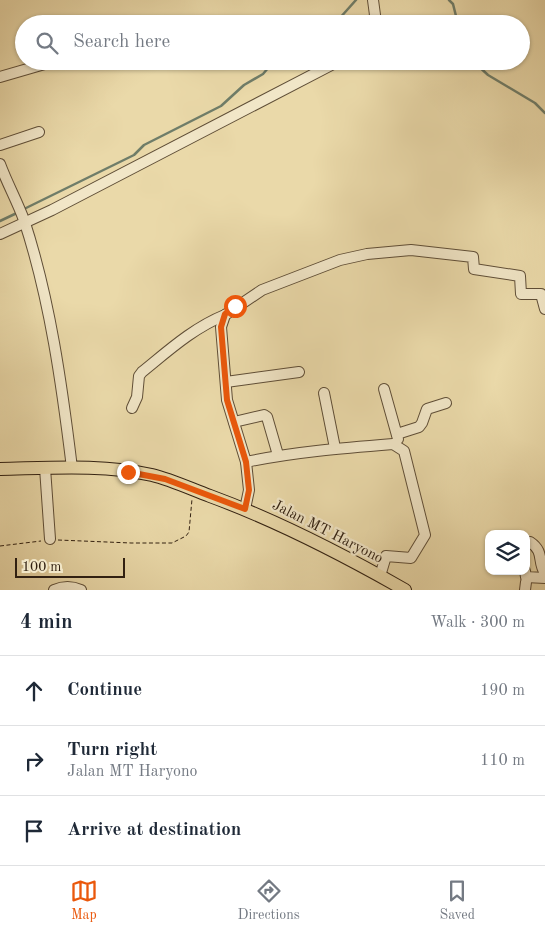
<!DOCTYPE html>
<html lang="en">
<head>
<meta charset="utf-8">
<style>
	:root { --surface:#fff; --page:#f6f6f7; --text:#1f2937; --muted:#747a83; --line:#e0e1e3; --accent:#ea580c }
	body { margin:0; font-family:"Old Standard TT",serif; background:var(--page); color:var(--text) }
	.controls { position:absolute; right:15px; bottom:15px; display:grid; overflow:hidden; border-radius:10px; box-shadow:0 1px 4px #0004 }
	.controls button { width:45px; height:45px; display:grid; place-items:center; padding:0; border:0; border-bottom:1px solid var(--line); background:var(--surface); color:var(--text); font:25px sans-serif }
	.scale { position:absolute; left:15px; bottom:12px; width:110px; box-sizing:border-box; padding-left:5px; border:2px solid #312011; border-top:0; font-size:14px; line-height:18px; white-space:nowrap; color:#312011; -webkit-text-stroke:4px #f1e6c7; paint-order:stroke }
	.stop { position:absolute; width:15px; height:15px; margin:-11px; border:4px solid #ea580c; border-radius:50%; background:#fff }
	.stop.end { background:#ea580c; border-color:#fff; box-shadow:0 1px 5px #0008 }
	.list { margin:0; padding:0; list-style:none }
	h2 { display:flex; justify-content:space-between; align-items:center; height:65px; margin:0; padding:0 20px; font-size:21px }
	h2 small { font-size:16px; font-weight:400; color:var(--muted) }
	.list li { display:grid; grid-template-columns:32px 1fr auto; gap:15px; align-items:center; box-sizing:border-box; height:70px; padding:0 20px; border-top:1px solid var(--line) }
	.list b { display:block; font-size:19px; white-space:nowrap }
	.list p { margin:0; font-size:16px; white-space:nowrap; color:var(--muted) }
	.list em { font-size:16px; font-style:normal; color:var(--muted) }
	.icon { flex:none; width:28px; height:28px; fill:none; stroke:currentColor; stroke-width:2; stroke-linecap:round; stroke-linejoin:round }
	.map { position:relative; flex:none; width:545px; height:590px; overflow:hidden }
	.search { position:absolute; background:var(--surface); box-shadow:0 1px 4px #0004; left:15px; right:15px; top:15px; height:55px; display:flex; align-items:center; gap:12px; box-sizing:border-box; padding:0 18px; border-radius:28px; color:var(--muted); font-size:19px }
	.sheet { height:275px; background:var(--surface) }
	nav { display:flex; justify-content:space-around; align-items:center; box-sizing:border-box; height:70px; border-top:1px solid var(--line); background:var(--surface); font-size:14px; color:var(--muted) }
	nav a { display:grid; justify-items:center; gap:2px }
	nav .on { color:var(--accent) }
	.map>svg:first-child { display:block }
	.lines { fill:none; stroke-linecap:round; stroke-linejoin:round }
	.stream { stroke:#6f7d69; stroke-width:2.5 }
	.minor-casing { stroke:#5f4e37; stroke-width:12 }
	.major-casing { stroke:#312011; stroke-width:14 }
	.path { stroke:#312011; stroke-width:1; stroke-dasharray:4 2.5; stroke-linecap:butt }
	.minor { stroke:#f1e6c7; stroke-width:10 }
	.major { stroke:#ead9a9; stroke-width:12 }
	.route { stroke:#ea580c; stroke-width:6 }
	.labels { text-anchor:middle; stroke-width:4.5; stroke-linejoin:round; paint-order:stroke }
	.street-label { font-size:15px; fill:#312011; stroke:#f1e6c7 }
</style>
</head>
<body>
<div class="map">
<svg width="545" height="590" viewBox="0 0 545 590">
	<rect width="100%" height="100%" fill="#ead9a9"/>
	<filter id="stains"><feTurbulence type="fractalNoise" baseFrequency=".004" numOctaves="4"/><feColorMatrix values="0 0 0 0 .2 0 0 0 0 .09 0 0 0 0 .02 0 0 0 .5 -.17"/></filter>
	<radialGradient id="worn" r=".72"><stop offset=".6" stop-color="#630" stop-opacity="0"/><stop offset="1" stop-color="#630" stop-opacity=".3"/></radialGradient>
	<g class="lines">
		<g class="stream">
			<polyline points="449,0 453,4 458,24"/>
			<polyline points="327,24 339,19 356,0"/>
			<polyline points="473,61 488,75 535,103 545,113"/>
			<polyline points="24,209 134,155 144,145 221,106 244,85 263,74 274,61"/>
			<polyline points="0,221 19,212"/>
		</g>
		<defs>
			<g id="minor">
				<polyline points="372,24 375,15 373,0"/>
				<polyline points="0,77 55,61"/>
				<polyline points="0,145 39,132"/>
				<path d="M0,164c7,19 17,37 24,56 26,79 38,166 48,248"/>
				<polyline points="0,234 52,210 339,61"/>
				<polyline points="226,382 299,372"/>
				<polyline points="384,389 398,439"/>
				<polyline points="324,393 335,448"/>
				<path d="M132,408l5,-11 2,-21 3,-4c26,-21 51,-44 83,-57"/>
				<polyline points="234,422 264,415 267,417 278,455"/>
				<polyline points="397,434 419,427 422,423 427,409 446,403"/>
				<path d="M246,462c48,-10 97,-14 147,-18l11,7 21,84 -14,23 -25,-2 -6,20"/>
				<polyline points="45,468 50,539"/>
				<polyline points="245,509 249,490 246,462 227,400 221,327 225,315 262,290 340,260 367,254 411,250 473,257 474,269 520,276 521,294 541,294 545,309"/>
				<path d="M530,542c15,10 7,20 15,31"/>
				<polyline points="525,571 526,577 545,578"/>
				<path d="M54,590c9,-4 18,-4 27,0"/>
				<polyline points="525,590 526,582"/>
			</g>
			<path id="major" d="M0,469c50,-1 103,-5 152,6 20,5 39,14 58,21 68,25 132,58 195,94"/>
		</defs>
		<use href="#minor" class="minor-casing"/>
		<use href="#major" class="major-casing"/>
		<g class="path">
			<polyline points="58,540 131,543 172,543 186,536 189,532 192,499"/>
			<polyline points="0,546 41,541"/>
		</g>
		<use href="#minor" class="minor"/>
		<use href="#major" class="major"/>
	</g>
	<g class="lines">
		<polyline class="route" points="128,472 165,479 245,509 249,490 248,481 246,462 227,400 221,327 225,314 235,306"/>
	</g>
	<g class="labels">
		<g class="street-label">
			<text transform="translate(328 531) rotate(27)" y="5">Jalan MT Haryono</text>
		</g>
	</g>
	<rect width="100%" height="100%" filter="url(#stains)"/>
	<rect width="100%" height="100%" fill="url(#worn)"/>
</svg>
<div class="controls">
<button><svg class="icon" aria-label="layers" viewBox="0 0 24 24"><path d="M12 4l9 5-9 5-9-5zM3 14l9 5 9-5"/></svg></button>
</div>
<div class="scale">100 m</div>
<div class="stop" style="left:235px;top:306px"></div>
<div class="stop end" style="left:128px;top:472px"></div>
<div class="search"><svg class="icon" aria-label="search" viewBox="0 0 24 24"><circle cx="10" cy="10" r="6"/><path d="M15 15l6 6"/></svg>Search here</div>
</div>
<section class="sheet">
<h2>4 min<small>Walk · 300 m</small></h2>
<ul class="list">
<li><svg class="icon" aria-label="ahead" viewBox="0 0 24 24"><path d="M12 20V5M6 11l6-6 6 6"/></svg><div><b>Continue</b></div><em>190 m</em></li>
<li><svg class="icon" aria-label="right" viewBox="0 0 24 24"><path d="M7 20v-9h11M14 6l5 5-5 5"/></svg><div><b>Turn right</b><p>Jalan MT Haryono</p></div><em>110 m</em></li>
<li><svg class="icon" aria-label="arrive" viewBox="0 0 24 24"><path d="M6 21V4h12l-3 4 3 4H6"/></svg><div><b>Arrive at destination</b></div></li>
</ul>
</section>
<nav>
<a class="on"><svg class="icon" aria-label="map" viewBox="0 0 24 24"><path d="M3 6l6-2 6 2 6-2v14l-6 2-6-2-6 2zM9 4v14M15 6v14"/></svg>Map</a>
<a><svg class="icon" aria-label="directions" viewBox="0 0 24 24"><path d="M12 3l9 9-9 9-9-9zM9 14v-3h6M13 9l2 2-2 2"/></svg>Directions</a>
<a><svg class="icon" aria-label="saved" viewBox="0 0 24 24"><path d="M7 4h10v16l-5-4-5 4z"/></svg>Saved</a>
</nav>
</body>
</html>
